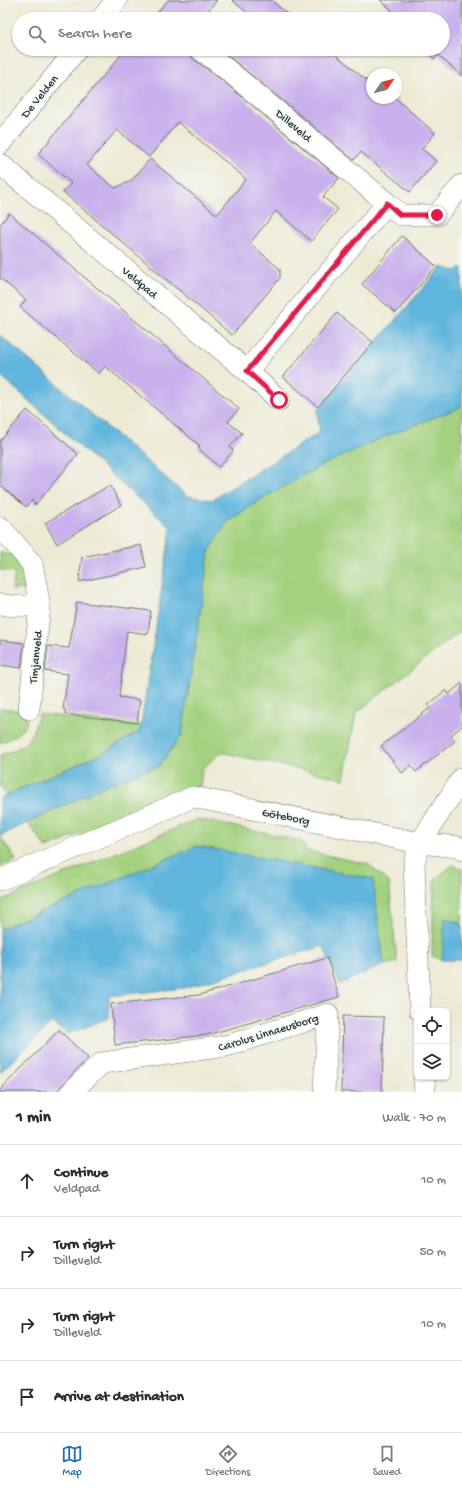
<!DOCTYPE html>
<html lang="en">
<head>
<meta charset="utf-8">
<style>
	:root { --surface:#fff; --page:#f2f2f3; --text:#2b2b33; --muted:#7c7c81; --line:#e1e1e2; --accent:#1f6fb2 }
	body { margin:0; font-family:"Gochi Hand",sans-serif; background:var(--page); color:var(--text) }
	.controls { position:absolute; right:12px; bottom:12px; display:grid; overflow:hidden; border-radius:6px; box-shadow:0 1px 3px #0004 }
	.controls button { width:36px; height:36px; display:grid; place-items:center; padding:0; border:0; border-bottom:1px solid var(--line); background:var(--surface); color:var(--text); font:20px sans-serif }
	.compass { position:absolute; left:366px; top:68px; width:36px; height:36px; border-radius:50%; background:var(--surface); box-shadow:0 1px 3px #0004; rotate:55deg }
	.stop { position:absolute; width:12px; height:12px; margin:-9px; border:3px solid #e11d48; border-radius:50%; background:#fff }
	.stop.end { background:#e11d48; border-color:#fff; box-shadow:0 1px 4px #0008 }
	.list { margin:0; padding:0; list-style:none }
	h2 { display:flex; justify-content:space-between; align-items:center; height:52px; margin:0; padding:0 16px; font-size:17px }
	h2 small { font-size:13px; font-weight:400; color:var(--muted) }
	.list li { display:grid; grid-template-columns:26px 1fr auto; gap:12px; align-items:center; box-sizing:border-box; height:72px; padding:0 16px; border-top:1px solid var(--line) }
	.list b { display:block; font-size:15px; white-space:nowrap }
	.list p { margin:0; font-size:13px; white-space:nowrap; color:var(--muted) }
	.list em { font-size:13px; font-style:normal; color:var(--muted) }
	.icon { flex:none; width:22px; height:22px; fill:none; stroke:currentColor; stroke-width:2; stroke-linecap:round; stroke-linejoin:round }
	.map { position:relative; flex:none; width:462px; height:1092px; overflow:hidden }
	.search { position:absolute; background:var(--surface); box-shadow:0 1px 3px #0004; left:12px; right:12px; top:12px; height:44px; display:flex; align-items:center; gap:10px; box-sizing:border-box; padding:0 14px; border-radius:22px; color:var(--muted); font-size:15px }
	.sheet { height:340px; background:var(--surface) }
	nav { display:flex; justify-content:space-around; align-items:center; box-sizing:border-box; height:56px; border-top:1px solid var(--line); background:var(--surface); font-size:11px; color:var(--muted) }
	nav a { display:grid; justify-items:center; gap:2px }
	nav .on { color:var(--accent) }
	.map>svg:first-child { display:block }
	.green { fill:#a3d17e; stroke:#618759 }
	.water { fill:#61b5dd; stroke:#407988 }
	.building { fill:#c9afec; fill-rule:evenodd }
	.lines { fill:none; stroke-linecap:round; stroke-linejoin:round }
	.street-casing { stroke:#677a6c; stroke-width:22 }
	.street { stroke:#fff; stroke-width:21 }
	.route { stroke:#e11d48; stroke-width:5 }
	.labels { text-anchor:middle; stroke-width:3; stroke-linejoin:round; paint-order:stroke }
	.street-label { font-size:12px; fill:#1f3d34; stroke:#f6f6f2 }
</style>
</head>
<body>
<div class="map">
<svg width="462" height="1092" viewBox="0 0 462 1092">
	<rect width="100%" height="100%" fill="#f6f6f2"/>
	<filter id="ink" filterUnits="userSpaceOnUse"><feTurbulence type="fractalNoise" baseFrequency=".025" numOctaves="2"/><feDisplacementMap in="SourceGraphic" scale="8" xChannelSelector="R" yChannelSelector="G"/><feConvolveMatrix kernelMatrix="1 2 1 2 8 2 1 2 1" color-interpolation-filters="sRGB"/></filter>
	<filter id="wash" filterUnits="userSpaceOnUse"><feTurbulence type="fractalNoise" baseFrequency=".012" numOctaves="4" result="noise"/><feDisplacementMap in="SourceGraphic" scale="16" xChannelSelector="R" yChannelSelector="G"/><feGaussianBlur stdDeviation="0.9" result="paint"/><feColorMatrix in="noise" values="0 0 0 0 0 0 0 0 0 0 0 0 0 0 0 0 0 1.4 0 .05"/><feComposite in="paint" operator="in"/></filter>
	<g filter="url(#wash)">
		<rect width="100%" height="100%" fill="#edead4"/>
		<g class="green">
			<polygon points="462,405 462,630 356,713 344,779 221,752 202,769 200,787 185,790 46,848 28,823 111,783 159,766 182,734 209,552 227,522 260,500 318,467 386,436 456,409"/>
			<polygon points="0,553 16,556 30,581 25,589 12,590 15,572 0,570"/>
			<path d="M0,708l25,3 2,12c-7,11 -15,15 -27,20z"/>
			<path d="M39,714l102,12 -1,5 -37,22 -97,42 -6,-9v-31c28,-8 30,-15 39,-41z"/>
			<polygon points="198,819 302,841 307,851 368,864 389,882 397,962 384,965 372,879 197,846 0,929 0,901"/>
			<polygon points="0,836 16,860 0,867"/>
			<polygon points="452,865 462,869 462,924 445,919 442,960 432,956 434,881"/>
		</g>
		<g class="water">
			<polygon points="441,267 455,271 462,268 462,405 456,409 386,436 318,467 260,500 227,522 209,552 182,734 159,766 111,783 0,836 0,798 103,753 140,731 171,528 0,375 0,335 187,496 212,500 320,432 317,411"/>
			<polygon points="197,846 373,879 384,965 340,984 323,946 184,988 109,996 109,1018 68,1034 52,1022 0,1073 0,929"/>
			<polygon points="445,918 462,924 462,960 442,960"/>
		</g>
		<g id="blocks">
			<g class="building">
				<polygon points="168,0 217,0 201,19 152,19"/>
				<polygon points="232,0 271,0 293,19 255,19"/>
				<polygon points="380,0 462,0 462,76 438,55 435,59 422,49 443,49 443,19 402,19"/>
				<path d="M126,49h62l1,5 4,5 25,18 121,101 -16,19 15,12 -27,32 -35,-30 -26,32 30,26v9l-48,57 -169,-143 8,-9 -33,-29zM178,122l68,57 -29,36 -67,-56 -19,22 -16,7 -28,-23 30,-35 32,27z"/>
				<polygon points="220,49 329,49 372,85 372,98 387,98 392,102 395,98 435,133 422,149 436,161 410,192 361,152 354,160"/>
				<polygon points="9,213 239,409 228,422 242,433 230,447 233,451 219,467 198,448 200,446 105,366 99,374 20,307 26,300 0,278 0,225"/>
				<polygon points="402,236 436,266 396,313 362,284"/>
				<polygon points="337,313 373,342 318,407 283,377"/>
				<polygon points="27,410 78,454 35,505 32,500 26,507 0,485 0,441"/>
				<polygon points="110,485 121,505 57,544 45,523"/>
				<polygon points="141,545 146,567 79,582 82,557"/>
				<polygon points="77,602 151,611 148,634 127,631 119,697 140,700 137,723 65,714 65,709 63,709 68,674 45,671 48,646 69,648"/>
				<polygon points="0,640 24,643 21,668 0,665"/>
				<polygon points="462,683 462,726 451,735 455,741 416,772 411,765 402,773 381,746 430,708 428,705 446,690 449,694"/>
				<polygon points="327,958 339,997 207,1035 115,1045 111,1004 199,995"/>
				<polygon points="343,1016 384,1017 382,1092 341,1092"/>
				<polygon points="59,1030 88,1058 55,1092 0,1092 0,1090"/>
			</g>
		</g>
	</g>
	<g filter="url(#ink)">
		<use href="#blocks" fill-opacity="0" stroke="#677a6c" stroke-width="1"/>
		<g class="lines">
			<defs>
				<g id="street">
					<polyline points="101,19 117,0"/>
					<polyline points="200,49 225,68 387,203"/>
					<polyline points="0,144 77,49"/>
					<polyline points="0,164 247,371 279,400"/>
					<polyline points="247,371 387,203 401,215 437,215 462,185"/>
					<polyline points="0,527 5,532 32,564 40,606 29,709"/>
					<polyline points="0,604 12,606 40,606"/>
					<polyline points="462,778 420,843 458,847 462,850"/>
					<polyline points="0,880 193,797 420,843 414,862 420,1011"/>
					<polyline points="424,1077 425,1092"/>
					<polyline points="71,1092 102,1063 226,1046 328,1014 324,1092"/>
				</g>
			</defs>
			<use href="#street" class="street-casing"/>
			<use href="#street" class="street"/>
		</g>
	</g>
	<g class="lines" filter="url(#ink)">
		<polyline class="route" points="279,400 247,371 387,203 400,215 437,215"/>
	</g>
	<g class="labels">
		<g class="street-label">
			<text transform="translate(39 96) rotate(-51)" y="4">De Velden</text>
			<text transform="translate(294 125) rotate(40)" y="4">Dilleveld</text>
			<text transform="translate(140 282) rotate(40)" y="4">Veldpad</text>
			<text transform="translate(35 657) rotate(-84)" y="4">Timjanveld</text>
			<text transform="translate(286 816) rotate(11)" y="4">Göteborg</text>
			<text transform="translate(268 1032) rotate(-17)" y="4">Carolus Linnaeusborg</text>
		</g>
	</g>
</svg>
<div class="controls">
<button><svg class="icon" aria-label="locate" viewBox="0 0 24 24"><circle cx="12" cy="12" r="6"/><path d="M12 2v4M12 18v4M2 12h4M18 12h4"/></svg></button>
<button><svg class="icon" aria-label="layers" viewBox="0 0 24 24"><path d="M12 4l9 5-9 5-9-5zM3 14l9 5 9-5"/></svg></button>
</div>
<svg class="compass" viewBox="-18 -18 36 36"><path d="M0-13l5 13h-10z" fill="#e53935"/><path d="M0 13l5-13h-10z" fill="#7c7c81"/></svg>
<div class="stop" style="left:279px;top:400px"></div>
<div class="stop end" style="left:437px;top:215px"></div>
<div class="search"><svg class="icon" aria-label="search" viewBox="0 0 24 24"><circle cx="10" cy="10" r="6"/><path d="M15 15l6 6"/></svg>Search here</div>
</div>
<section class="sheet">
<h2>1 min<small>Walk · 70 m</small></h2>
<ul class="list">
<li><svg class="icon" aria-label="ahead" viewBox="0 0 24 24"><path d="M12 20V5M6 11l6-6 6 6"/></svg><div><b>Continue</b><p>Veldpad</p></div><em>10 m</em></li>
<li><svg class="icon" aria-label="right" viewBox="0 0 24 24"><path d="M7 20v-9h11M14 6l5 5-5 5"/></svg><div><b>Turn right</b><p>Dilleveld</p></div><em>50 m</em></li>
<li><svg class="icon" aria-label="right" viewBox="0 0 24 24"><path d="M7 20v-9h11M14 6l5 5-5 5"/></svg><div><b>Turn right</b><p>Dilleveld</p></div><em>10 m</em></li>
<li><svg class="icon" aria-label="arrive" viewBox="0 0 24 24"><path d="M6 21V4h12l-3 4 3 4H6"/></svg><div><b>Arrive at destination</b></div></li>
</ul>
</section>
<nav>
<a class="on"><svg class="icon" aria-label="map" viewBox="0 0 24 24"><path d="M3 6l6-2 6 2 6-2v14l-6 2-6-2-6 2zM9 4v14M15 6v14"/></svg>Map</a>
<a><svg class="icon" aria-label="directions" viewBox="0 0 24 24"><path d="M12 3l9 9-9 9-9-9zM9 14v-3h6M13 9l2 2-2 2"/></svg>Directions</a>
<a><svg class="icon" aria-label="saved" viewBox="0 0 24 24"><path d="M7 4h10v16l-5-4-5 4z"/></svg>Saved</a>
</nav>
</body>
</html>
